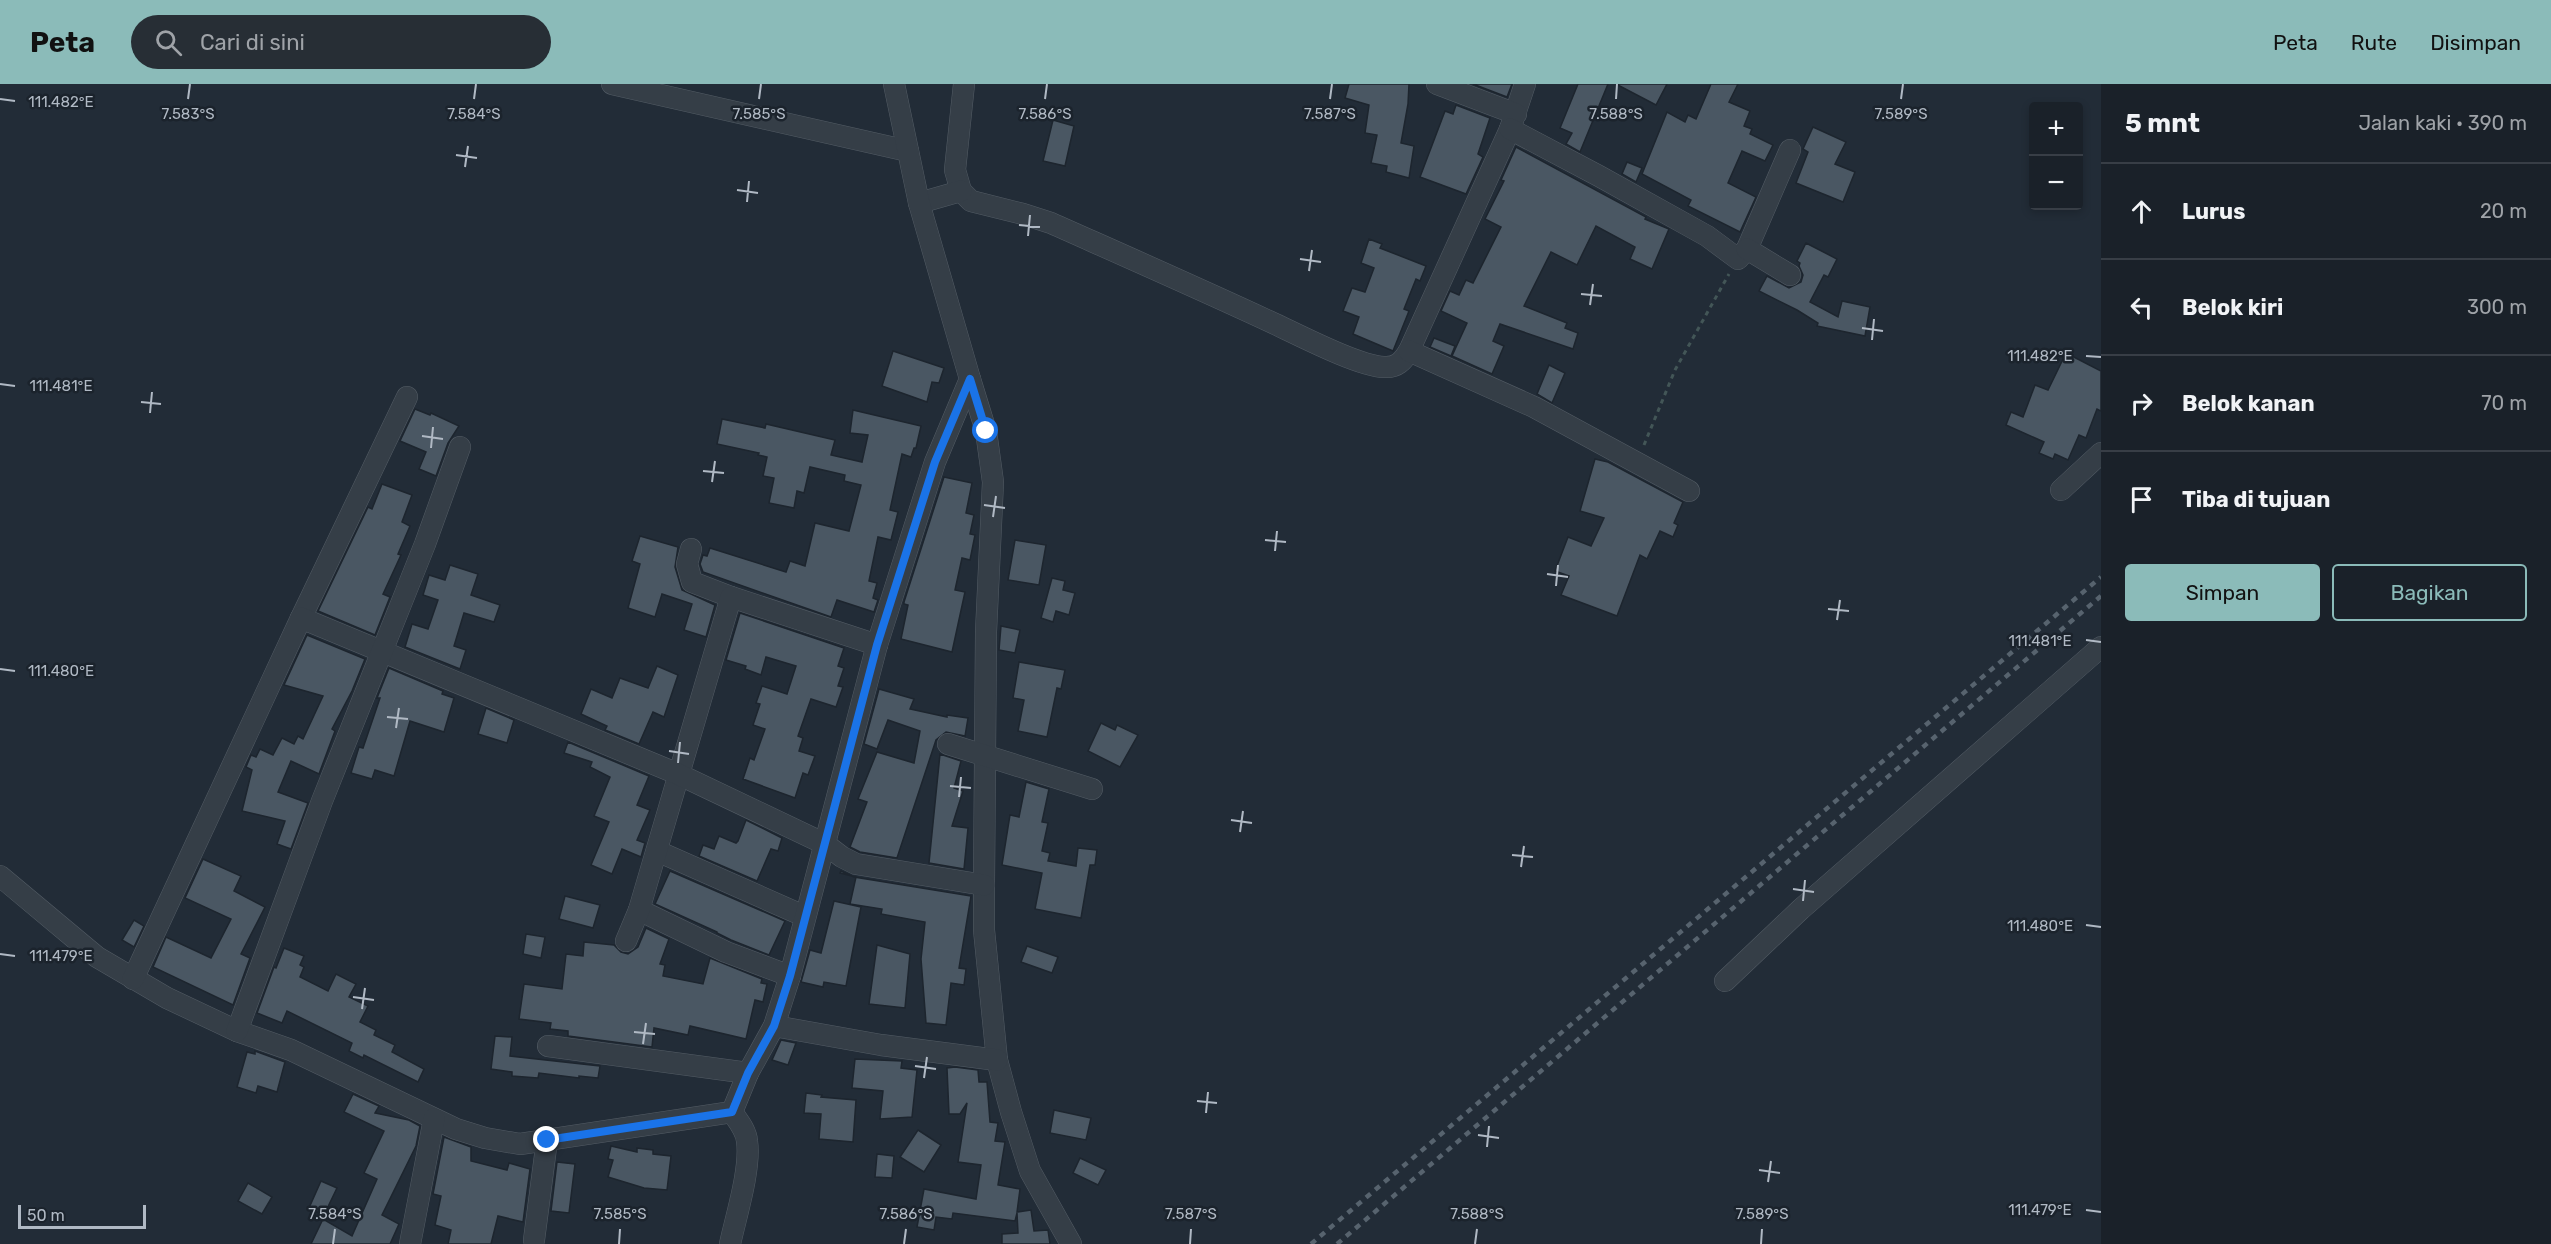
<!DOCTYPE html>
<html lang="id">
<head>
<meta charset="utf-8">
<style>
	:root { --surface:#1a2129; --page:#272e35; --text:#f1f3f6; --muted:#9fa3a8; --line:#383e46; --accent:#8bbbb9 }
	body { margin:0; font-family:Rubik,sans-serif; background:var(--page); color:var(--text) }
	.controls { position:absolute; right:18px; top:18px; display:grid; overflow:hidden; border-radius:6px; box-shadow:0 3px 9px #0003 }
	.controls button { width:54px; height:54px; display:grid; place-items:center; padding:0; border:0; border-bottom:2px solid var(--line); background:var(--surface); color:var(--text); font:30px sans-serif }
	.scale { position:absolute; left:18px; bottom:15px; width:128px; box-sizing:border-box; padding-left:6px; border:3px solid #b0b9c4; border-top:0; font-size:16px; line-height:21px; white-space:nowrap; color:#b0b9c4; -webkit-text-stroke:4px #1b232c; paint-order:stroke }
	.stop { position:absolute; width:18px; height:18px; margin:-14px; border:4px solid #1a73e8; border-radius:50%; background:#fff }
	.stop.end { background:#1a73e8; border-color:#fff; box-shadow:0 2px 6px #0008 }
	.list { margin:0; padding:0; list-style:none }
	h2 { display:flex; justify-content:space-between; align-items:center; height:78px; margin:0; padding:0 24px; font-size:26px }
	h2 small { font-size:20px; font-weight:400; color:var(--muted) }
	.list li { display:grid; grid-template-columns:39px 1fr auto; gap:18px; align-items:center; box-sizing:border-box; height:96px; padding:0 24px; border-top:2px solid var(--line) }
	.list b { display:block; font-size:22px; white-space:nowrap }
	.list em { font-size:20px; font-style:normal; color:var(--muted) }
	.actions { display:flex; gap:12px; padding:18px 24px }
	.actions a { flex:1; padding:14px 0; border:2px solid var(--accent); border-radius:6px; text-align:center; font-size:21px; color:var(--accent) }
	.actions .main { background:var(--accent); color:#111 }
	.icon { flex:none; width:33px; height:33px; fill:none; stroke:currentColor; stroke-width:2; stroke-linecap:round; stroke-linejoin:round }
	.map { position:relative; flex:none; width:2101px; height:1160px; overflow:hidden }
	header { display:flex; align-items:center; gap:36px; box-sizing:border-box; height:84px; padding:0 30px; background:var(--accent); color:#111 }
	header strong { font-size:28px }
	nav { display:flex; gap:33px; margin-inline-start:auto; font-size:21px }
	.search { width:420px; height:54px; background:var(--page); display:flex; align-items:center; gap:15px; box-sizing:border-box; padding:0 21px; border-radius:33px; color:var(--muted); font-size:22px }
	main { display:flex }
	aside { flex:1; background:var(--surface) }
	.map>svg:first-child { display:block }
	.building { fill:#4a5763; stroke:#1d252e; stroke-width:1.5 }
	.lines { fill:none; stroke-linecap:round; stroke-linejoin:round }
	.minor-casing { stroke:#535c65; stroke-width:22 }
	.path { stroke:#435657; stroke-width:3; stroke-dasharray:4.5 4.5; stroke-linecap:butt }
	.minor { stroke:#353e47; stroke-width:21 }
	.rail { stroke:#57636e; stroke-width:4.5; stroke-dasharray:6 6; stroke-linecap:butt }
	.route { stroke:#1a73e8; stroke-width:8 }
	.ticks { fill:none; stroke:#b0b9c4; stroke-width:2 }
	.ticks-label { font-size:15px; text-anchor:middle; fill:#b0b9c4; stroke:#1b232c; stroke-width:5; stroke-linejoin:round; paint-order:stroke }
</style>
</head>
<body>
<header>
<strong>Peta</strong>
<div class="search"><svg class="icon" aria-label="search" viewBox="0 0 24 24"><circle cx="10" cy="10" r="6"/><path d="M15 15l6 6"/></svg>Cari di sini</div>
<nav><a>Peta</a><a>Rute</a><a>Disimpan</a></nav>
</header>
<main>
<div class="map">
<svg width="2101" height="1160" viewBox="0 0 2101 1160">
	<rect width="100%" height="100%" fill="#222c37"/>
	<g class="building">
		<polygon points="1349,0 1409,0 1408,20 1401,59 1414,62 1409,94 1386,88 1387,82 1371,79 1377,51 1365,49 1369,21 1345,14"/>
		<polygon points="1473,0 1512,0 1507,13"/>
		<polygon points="1578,0 1608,0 1580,68 1566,60 1572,49 1560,44"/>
		<polygon points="1616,0 1667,0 1656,21"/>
		<polygon points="1711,0 1738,0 1729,18 1750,27 1744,42 1752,45 1750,50 1773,61 1765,77 1742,67 1728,99 1756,113 1740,148 1688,122 1691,116 1642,90 1667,28 1685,38 1688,31 1696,35"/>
		<polygon points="1456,21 1490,34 1478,70 1483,73 1466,110 1420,93 1445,27 1453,30"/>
		<polygon points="1053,36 1074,42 1065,82 1043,77"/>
		<polygon points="1813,43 1846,58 1835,80 1855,88 1843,118 1796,99 1808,68 1803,65"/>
		<polygon points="1516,63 1646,133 1645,135 1669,145 1652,185 1630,175 1635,163 1596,142 1577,181 1551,168 1524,222 1567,239 1565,244 1578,249 1573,265 1500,240 1493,257 1504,262 1492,290 1452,272 1467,239 1441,227 1450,207 1459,211 1466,196 1473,199 1501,143 1485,135 1504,97 1501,96"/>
		<polygon points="1627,78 1642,84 1636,98 1622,90"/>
		<polygon points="1369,155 1382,160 1380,164 1426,182 1420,197 1416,195 1404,225 1409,227 1393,267 1353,250 1359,233 1343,227 1352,204 1365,208 1374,184 1361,179"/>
		<polygon points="1806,159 1837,175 1828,193 1824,191 1810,218 1838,233 1842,217 1870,223 1865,252 1817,242 1818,239 1797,226 1759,207 1767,192 1789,204 1801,198 1803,191 1799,182 1800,179 1797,177"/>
		<polygon points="1434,254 1455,262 1451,272 1430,263"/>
		<polygon points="893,267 944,284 939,299 932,298 927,318 882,302"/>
		<polygon points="2066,269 2101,287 2101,327 2097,325 2086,354 2079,351 2068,376 2055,370 2053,375 2039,369 2044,358 2006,341 2011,328 2023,333 2035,301 2048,306"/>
		<polygon points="1549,281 1565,289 1552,319 1537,310"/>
		<polygon points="415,325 430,331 431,329 459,342 448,359 436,392 419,385 426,368 400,357"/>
		<polygon points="853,326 921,342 916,364 914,364 911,373 902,370 890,426 898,428 891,456 878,453 869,497 877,499 873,514 878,516 874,528 837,516 831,533 703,488 700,480 703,471 707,472 710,464 786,488 790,477 805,482 815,439 849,447 861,401 844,397 845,391 810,383 804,409 797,407 794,424 769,419 774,394 763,392 767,373 758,371 759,369 717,360 722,335 765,344 766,340 835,356 831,371 862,378 868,351 850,349"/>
		<polygon points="1595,375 1608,378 1683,418 1674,439 1678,441 1673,453 1660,447 1647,475 1640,471 1617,532 1561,511 1569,492 1555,487 1568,453 1591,462 1604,434 1580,427"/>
		<polygon points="944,393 972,399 966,429 974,431 970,450 975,451 970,476 962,474 955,506 965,508 952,568 901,555 908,521 904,520 904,518"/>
		<polygon points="382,400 412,411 402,438 410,442 398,470 401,471 383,510 390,513 375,551 318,527 368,423 372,425"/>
		<polygon points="640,452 678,463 675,483 682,506 715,521 706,553 684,546 692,520 662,510 655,533 628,524 640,480 632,477"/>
		<polygon points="1015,456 1046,461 1039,501 1008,496"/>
		<polygon points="450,481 478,490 471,511 500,521 494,538 464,529 454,562 466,566 460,585 405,563 412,540 428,545 438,516 423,511 429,491 445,496"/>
		<polygon points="1052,494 1065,497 1063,506 1075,509 1069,531 1056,527 1053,538 1041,534"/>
		<polygon points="740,529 844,564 838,582 844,584 838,602 843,603 836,623 811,615 798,652 803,654 799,667 815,672 808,691 803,689 795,714 743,695 750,674 754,676 765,645 753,641 760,620 756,619 762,602 787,610 796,582 766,573 761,591 745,585 746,582 726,576"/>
		<polygon points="1001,542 1020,546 1015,569 999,566"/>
		<polygon points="307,551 365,575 352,607 332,645 335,647 319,690 291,677 278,708 308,719 291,765 277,760 285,737 242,727 252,686 246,683 251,671 256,673 260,665 273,671 282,654 294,660 298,652 303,655 323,612 284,601"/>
		<polygon points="1019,578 1065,586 1061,605 1057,604 1047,653 1018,647 1024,616 1013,614"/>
		<polygon points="657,582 678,591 664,633 653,628 639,660 605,646 607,642 581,630 591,605 612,614 620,594 648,604"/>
		<polygon points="389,584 443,607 442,610 454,614 444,648 410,637 394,692 375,686 372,695 351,689 359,663 363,664 380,614 377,614"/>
		<polygon points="879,605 914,615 910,625 947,633 947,631 968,634 965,652 946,648 936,656 897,774 860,768 850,763 867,718 858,715 877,668 914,679 920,647 888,636 877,665 864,660"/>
		<polygon points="486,624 514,636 507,659 478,650"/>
		<polygon points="1101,639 1115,646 1117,641 1138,651 1120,683 1088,667"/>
		<polygon points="568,658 649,692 637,721 650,726 637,756 645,759 641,773 622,765 612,790 591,781 609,738 594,732 610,693 590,683 592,678 564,669"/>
		<polygon points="940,670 961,677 954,704 963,707 952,742 968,744 964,785 929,779"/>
		<polygon points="1026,698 1049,705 1042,738 1048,739 1042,767 1050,769 1048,777 1076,782 1078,764 1097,766 1095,781 1090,781 1081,834 1035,825 1042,789 1002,781 1010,731 1019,733"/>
		<polygon points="746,736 782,754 778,767 771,765 757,797 699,772 703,761 714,765 719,752 736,759 738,757"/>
		<polygon points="203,775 241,792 234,807 265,823 241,870 250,874 233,921 153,883 166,853 211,874 231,835 185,814"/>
		<polygon points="670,787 785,837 769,871 731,856 717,849 717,848 655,820"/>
		<polygon points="841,787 854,793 971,812 959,884 966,885 964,901 951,899 946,941 926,939 921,875 925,838 881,830 882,825 850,820 856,793 840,789"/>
		<polygon points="565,812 600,821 593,844 559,835"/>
		<polygon points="834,817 861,823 846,902 824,898 823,903 801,898 810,866 821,869"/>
		<polygon points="134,836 144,842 134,863 122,856"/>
		<polygon points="646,844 669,855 660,880 665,881 663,892 703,900 710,874 762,895 761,899 767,900 763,918 755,916 746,955 690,942 688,951 654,944 652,963 568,952 568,947 550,945 551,939 519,935 524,900 562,905 566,870 583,872 584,858 614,861 621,868 628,870 638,863"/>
		<polygon points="526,850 545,853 541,874 523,870"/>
		<polygon points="877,861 910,870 905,924 869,920"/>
		<polygon points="1027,862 1058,873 1052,889 1021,878"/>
		<polygon points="284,864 304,872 300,881 304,883 300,893 328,907 336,890 356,900 349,913 368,922 360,938 376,946 374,951 395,961 392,968 424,985 418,998 364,971 363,974 349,967 352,959 287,927 282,939 257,929 274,883 276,884"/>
		<polygon points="495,952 512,953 510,972 600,982 598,994 579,992 579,994 539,989 538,994 512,992 512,988 491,985"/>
		<polygon points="781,956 796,959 788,981 772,976"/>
		<polygon points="255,967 285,978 277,1008 258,1002 256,1009 237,1003 247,968 255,970"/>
		<polygon points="855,975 902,977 901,984 917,986 912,1033 880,1035 883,1007 852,1004"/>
		<polygon points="955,983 978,986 979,998 987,998 990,1038 998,1039 995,1057 1005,1058 998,1101 1020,1105 1017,1128 1031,1126 1034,1147 1048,1146 1050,1160 1002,1160 1002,1150 1018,1149 1017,1129 1015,1137 953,1129 952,1135 936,1133 934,1146 917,1143 924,1105 976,1115 981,1081 958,1078 967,1019 960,1030 949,1030 947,984"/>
		<polygon points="806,1009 822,1011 821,1013 856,1016 853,1058 819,1055 821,1030 804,1029"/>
		<polygon points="353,1010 379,1022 375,1029 409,1036 420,1042 416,1062 382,1131 399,1140 390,1160 311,1160 323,1135 352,1152 377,1095 364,1089 384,1047 344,1028"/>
		<polygon points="1054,1026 1091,1034 1086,1056 1050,1049"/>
		<polygon points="918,1046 941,1061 924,1088 900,1073"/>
		<polygon points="444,1053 471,1063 471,1077 507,1086 509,1079 530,1085 523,1138 498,1132 491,1160 448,1160 451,1146 435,1141 441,1112 433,1110"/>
		<polygon points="611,1062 637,1068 637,1064 653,1066 653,1070 671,1072 667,1106 644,1104 608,1093 613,1076 608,1075"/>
		<polygon points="877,1070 894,1072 892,1094 875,1093"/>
		<polygon points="1080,1074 1106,1086 1098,1101 1073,1089"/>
		<polygon points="557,1078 575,1080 569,1129 551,1127"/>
		<polygon points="321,1097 337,1104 324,1131 309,1124"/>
		<polygon points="248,1099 272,1113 262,1130 238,1117"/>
	</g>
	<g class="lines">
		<defs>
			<g id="minor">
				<polyline points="612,0 908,67"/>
				<path d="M964,0l-9,86 6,21 10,10 52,13 28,9c74,33 149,66 222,100 26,12 85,43 111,44 13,1 19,-6 25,-16l101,-222 15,-45"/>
				<polyline points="1437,0 1516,30"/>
				<polyline points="1510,45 1599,92 1707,152 1738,175 1747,165 1790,66"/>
				<polyline points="919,119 961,107"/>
				<polyline points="1747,165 1790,191"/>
				<polyline points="1409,267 1534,323 1689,407"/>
				<polyline points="970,295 986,347 993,398 986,548 984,801 984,846 997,976 1011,1028 1030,1087 1071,1160"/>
				<polyline points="2061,406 2101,369"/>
				<polyline points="691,465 687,480 692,498 731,513"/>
				<polyline points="301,534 407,313"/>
				<polyline points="948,660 1092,705"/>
				<polyline points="657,767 804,832"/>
				<polyline points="0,792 97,873 167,914 237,947 291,966 456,1045 485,1054 520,1060 732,1028 748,989 774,942 790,892 877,561 935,378 970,295 919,119 894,0"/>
				<polyline points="639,826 726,868 790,892"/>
				<polyline points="626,857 639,826 731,513 877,561"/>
				<polyline points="133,895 301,534 678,690 825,760 842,773 856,780 984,801"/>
				<polyline points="1725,897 1801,825 2101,563"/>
				<polyline points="774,942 881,961 997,976"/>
				<polyline points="237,947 322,717 425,460 460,363"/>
				<polyline points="548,962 748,989"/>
				<polyline points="534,1156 547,1056"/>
				<polyline points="410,1160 434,1035"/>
				<path d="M730,1160c6,-28 21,-75 17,-103 -1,-11 -9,-20 -15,-29"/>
			</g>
		</defs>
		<use href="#minor" class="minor-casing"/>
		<polyline class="path" points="1644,361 1675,286 1729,190"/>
		<use href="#minor" class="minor"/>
		<g class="rail">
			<polyline points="1311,1160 2101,493"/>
			<polyline points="1337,1160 2101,512"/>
		</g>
	</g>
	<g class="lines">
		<polyline class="route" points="547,1056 732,1028 748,989 774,942 790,892 877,561 935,378 970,295 986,347"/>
	</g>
	<path class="ticks" d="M0,15l15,2M188,15l2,-15M474,15l2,-15M759,15l2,-15M1045,15l2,-15M1330,15l2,-15M1616,15l1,-15M1901,15l2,-15M456,71l21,3M465,83l3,-21M737,106l21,3M747,118l2,-21M1019,141l21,2M1028,152l2,-21M1300,175l21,3M1309,187l3,-21M1581,210l21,2M1590,221l3,-21M1862,244l21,3M1872,256l2,-21M2086,272l15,1M0,300l15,2M141,318l20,2M150,329l2,-21M422,352l21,3M431,364l2,-21M703,387l21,2M712,398l3,-21M984,421l21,3M993,433l3,-21M1265,456l21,2M1275,467l2,-20M1547,490l21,3M1556,502l2,-21M1828,525l21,2M1837,536l3,-20M2086,556l15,2M0,585l15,2M387,633l21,2M396,644l3,-20M669,667l20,3M678,679l2,-21M950,702l21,2M959,713l2,-20M1231,736l21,3M1240,748l3,-21M1512,771l21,2M1521,783l3,-21M1793,805l21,3M1803,817l2,-21M2086,841l15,2M0,870l15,2M353,913l21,3M362,925l3,-21M634,948l21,2M643,960l3,-21M915,982l21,3M924,994l3,-21M1197,1017l20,2M1206,1029l2,-21M1478,1051l21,3M1487,1063l2,-21M1759,1086l21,3M1768,1098l3,-21M2086,1126l15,2M333,1160l2,-15M619,1160l1,-15M904,1160l2,-15M1190,1160l1,-15M1475,1160l2,-15M1761,1160l1,-15"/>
	<g class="ticks-label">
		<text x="61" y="23">111.482°E</text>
		<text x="188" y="35">7.583°S</text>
		<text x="474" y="35">7.584°S</text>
		<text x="759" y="35">7.585°S</text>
		<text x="1045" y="35">7.586°S</text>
		<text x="1330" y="35">7.587°S</text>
		<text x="1616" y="35">7.588°S</text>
		<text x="1901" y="35">7.589°S</text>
		<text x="2040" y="277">111.482°E</text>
		<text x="61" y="307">111.481°E</text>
		<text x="2040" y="562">111.481°E</text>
		<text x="61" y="592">111.480°E</text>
		<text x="2040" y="847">111.480°E</text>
		<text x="61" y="877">111.479°E</text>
		<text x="2040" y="1131">111.479°E</text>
		<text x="335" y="1135">7.584°S</text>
		<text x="620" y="1135">7.585°S</text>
		<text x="906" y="1135">7.586°S</text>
		<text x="1191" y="1135">7.587°S</text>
		<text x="1477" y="1135">7.588°S</text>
		<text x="1762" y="1135">7.589°S</text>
	</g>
</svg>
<div class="controls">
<button>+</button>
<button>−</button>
</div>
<div class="scale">50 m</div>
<div class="stop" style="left:986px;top:347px"></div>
<div class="stop end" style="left:547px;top:1056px"></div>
</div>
<aside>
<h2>5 mnt<small>Jalan kaki · 390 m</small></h2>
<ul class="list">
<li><svg class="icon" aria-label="ahead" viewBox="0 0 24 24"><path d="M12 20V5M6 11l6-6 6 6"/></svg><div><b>Lurus</b></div><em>20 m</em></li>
<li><svg class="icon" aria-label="left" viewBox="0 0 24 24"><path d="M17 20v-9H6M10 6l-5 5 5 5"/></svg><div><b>Belok kiri</b></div><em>300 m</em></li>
<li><svg class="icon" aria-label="right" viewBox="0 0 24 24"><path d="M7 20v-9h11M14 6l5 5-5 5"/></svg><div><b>Belok kanan</b></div><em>70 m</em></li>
<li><svg class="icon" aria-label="arrive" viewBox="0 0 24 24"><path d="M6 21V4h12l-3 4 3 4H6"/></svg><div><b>Tiba di tujuan</b></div></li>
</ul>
<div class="actions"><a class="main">Simpan</a><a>Bagikan</a></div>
</aside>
</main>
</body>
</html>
